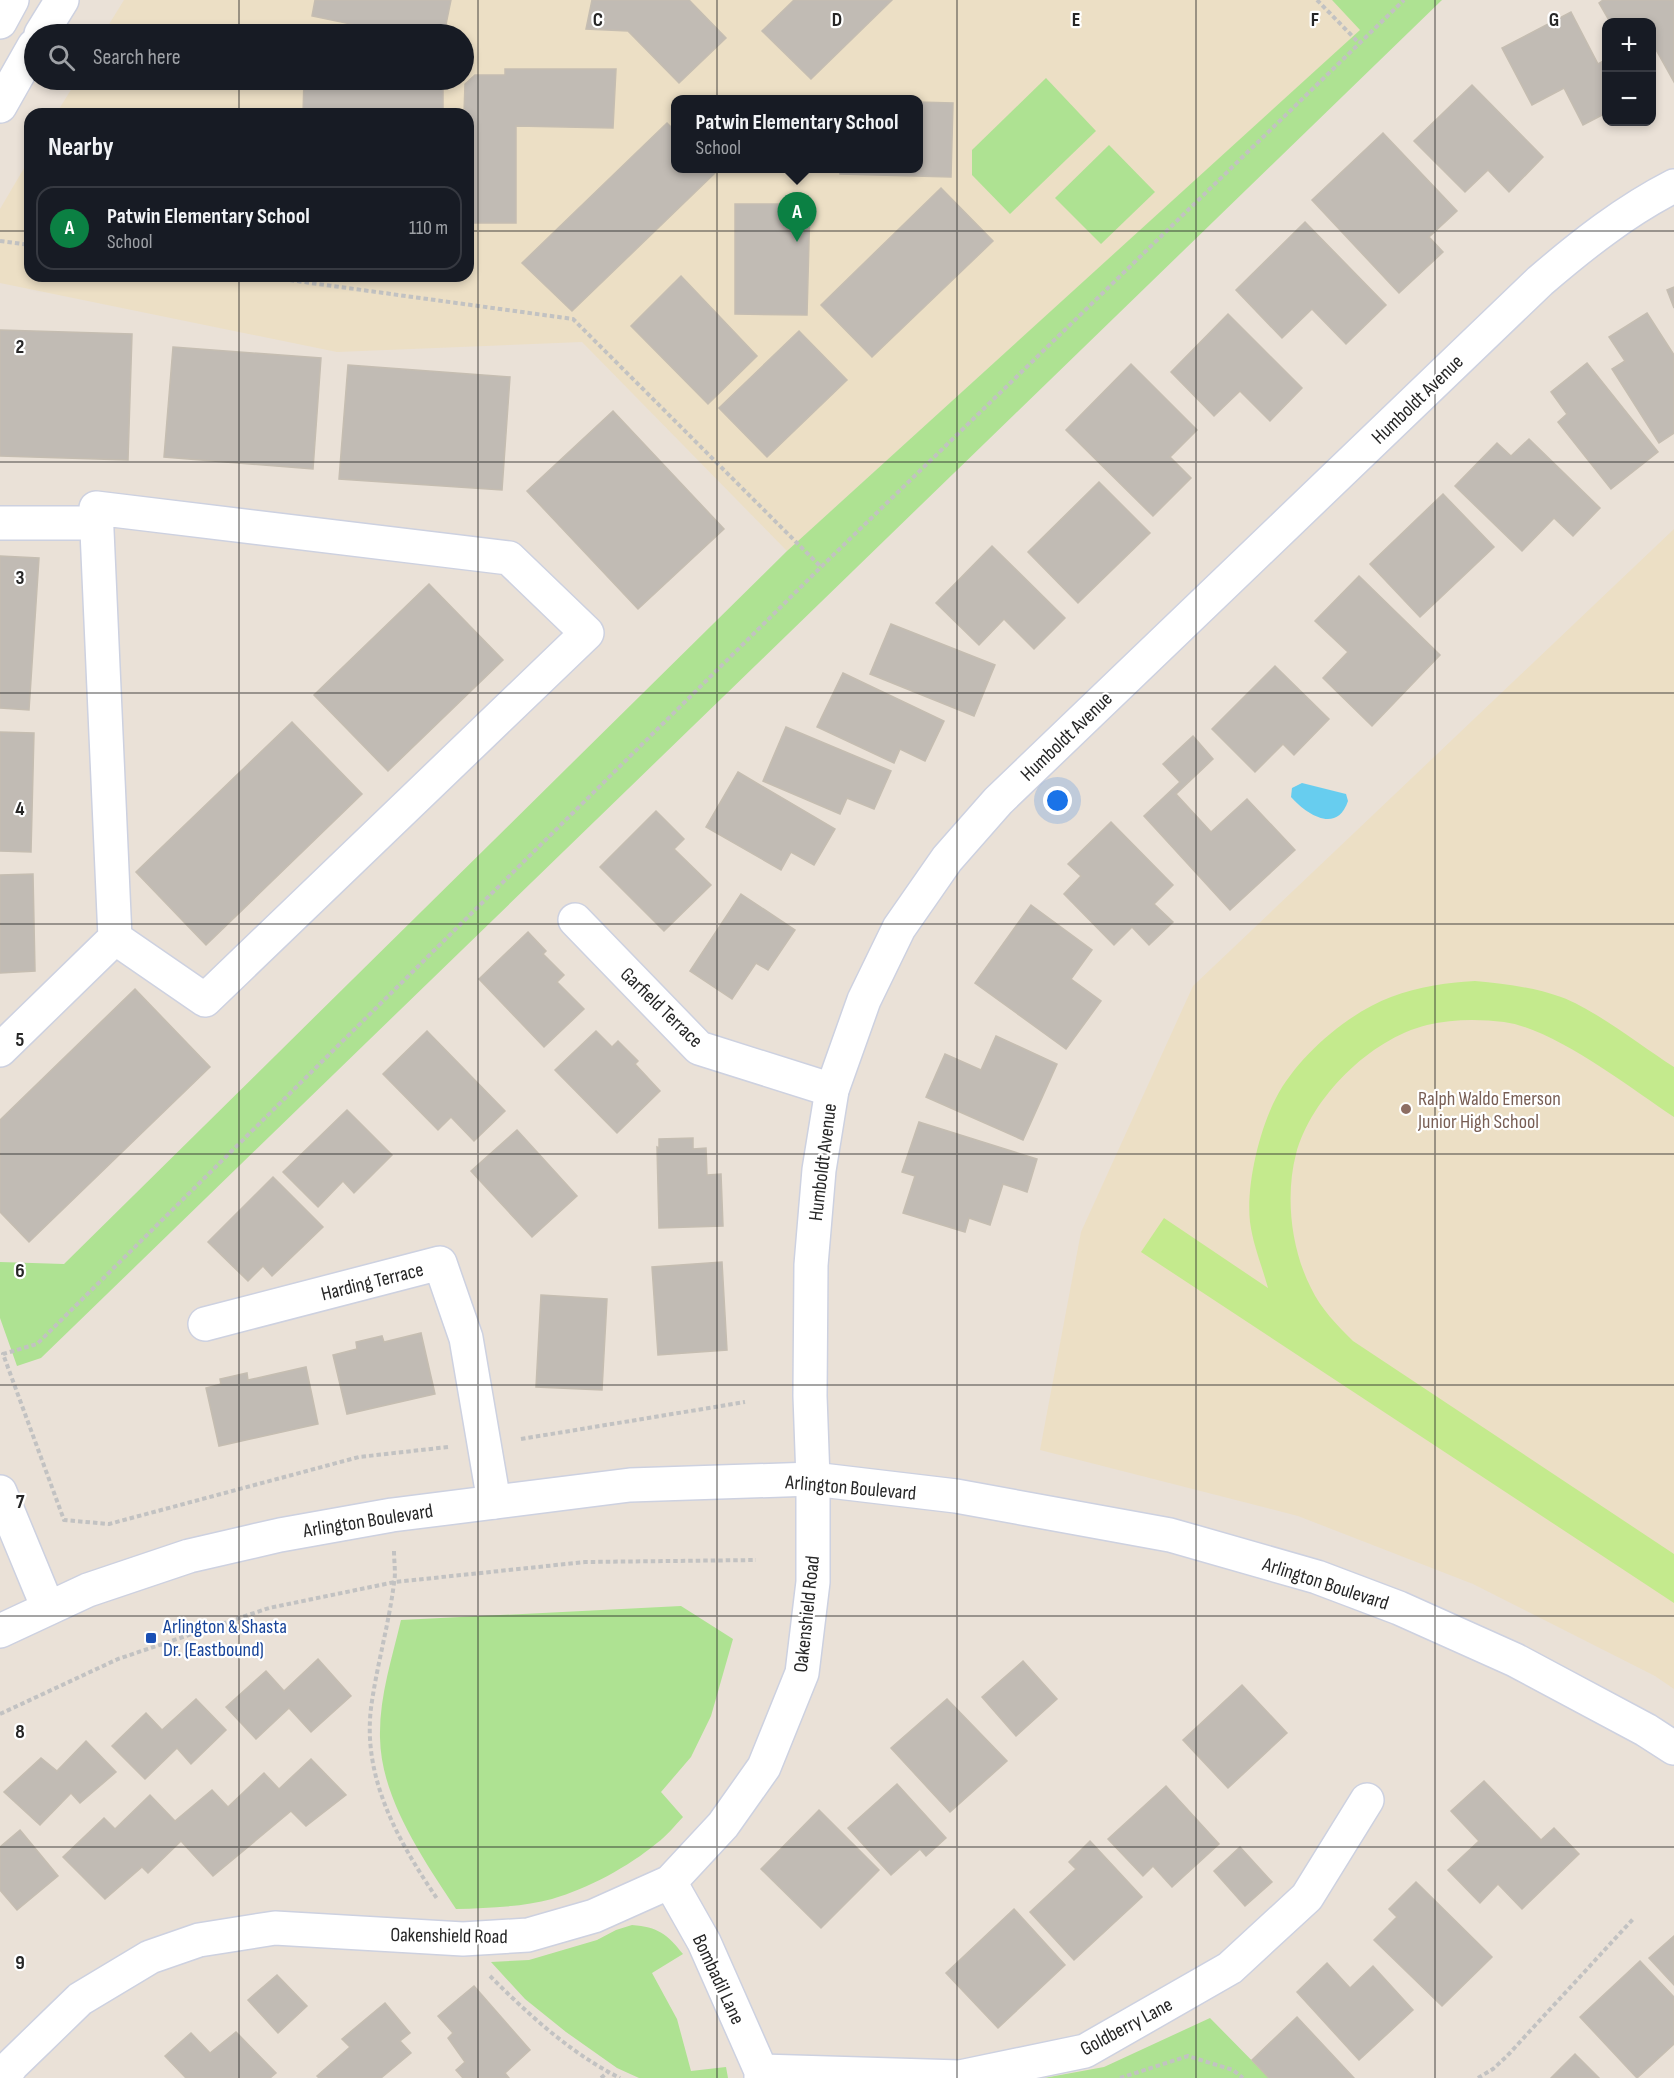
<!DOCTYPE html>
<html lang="en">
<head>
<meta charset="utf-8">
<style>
	:root { --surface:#171b24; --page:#20242c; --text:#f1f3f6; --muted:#9ea1a6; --line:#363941; --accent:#0b8043 }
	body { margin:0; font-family:"Sofia Sans Condensed",sans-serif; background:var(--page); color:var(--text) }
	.controls { position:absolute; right:18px; top:18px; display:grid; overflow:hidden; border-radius:12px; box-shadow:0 3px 9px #0003 }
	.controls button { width:54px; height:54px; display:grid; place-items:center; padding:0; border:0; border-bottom:2px solid var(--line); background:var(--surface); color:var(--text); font:30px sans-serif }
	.you { position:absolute; left:1058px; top:801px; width:21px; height:21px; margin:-15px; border:4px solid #fff; border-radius:50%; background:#1a73e8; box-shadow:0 0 0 9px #1a73e833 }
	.badge { display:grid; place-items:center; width:39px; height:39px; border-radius:50%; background:var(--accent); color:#fff; font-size:20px; font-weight:700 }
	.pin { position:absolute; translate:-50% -50px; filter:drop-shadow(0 2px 3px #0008) }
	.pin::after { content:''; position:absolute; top:32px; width:21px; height:18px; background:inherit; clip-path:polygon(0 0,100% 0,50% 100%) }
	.popup { position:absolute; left:671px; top:95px; width:252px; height:78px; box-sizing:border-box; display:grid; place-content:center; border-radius:12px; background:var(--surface); filter:drop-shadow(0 2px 4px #0005); font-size:20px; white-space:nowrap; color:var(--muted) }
	.popup b { font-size:22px; color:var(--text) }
	.popup::after { content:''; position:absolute; left:50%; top:100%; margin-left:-12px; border:12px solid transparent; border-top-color:var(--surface) }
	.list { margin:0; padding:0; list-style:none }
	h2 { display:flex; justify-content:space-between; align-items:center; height:78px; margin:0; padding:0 24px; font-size:26px }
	h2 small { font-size:20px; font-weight:400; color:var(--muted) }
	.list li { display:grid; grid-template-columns:39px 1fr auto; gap:18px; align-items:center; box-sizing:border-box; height:84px; margin:0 12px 12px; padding:0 12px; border:2px solid var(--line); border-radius:18px }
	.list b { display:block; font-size:22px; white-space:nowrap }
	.list p { margin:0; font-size:20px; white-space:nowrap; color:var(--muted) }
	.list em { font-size:20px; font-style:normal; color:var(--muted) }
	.icon { flex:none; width:33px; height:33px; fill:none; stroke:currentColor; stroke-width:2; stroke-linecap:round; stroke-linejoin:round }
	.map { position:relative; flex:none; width:1674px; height:2078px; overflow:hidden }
	.search { position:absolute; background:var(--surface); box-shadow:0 3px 9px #0003; left:24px; top:24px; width:450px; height:66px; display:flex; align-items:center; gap:15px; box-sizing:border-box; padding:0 21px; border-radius:33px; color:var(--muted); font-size:22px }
	.panel { position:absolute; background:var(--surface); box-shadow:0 3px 9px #0003; left:24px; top:108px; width:450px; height:174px; border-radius:18px }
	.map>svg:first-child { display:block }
	.education { fill:#ecdfc5; fill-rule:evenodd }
	.green { fill:#aee292 }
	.pitch { fill:#c4ea8d }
	.water { fill:#67cdef }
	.building { fill:#c1bbb4; stroke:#c5bdb1; stroke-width:1.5 }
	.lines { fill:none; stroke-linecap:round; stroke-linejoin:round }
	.minor-casing { stroke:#cdd1e0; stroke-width:36 }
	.path { stroke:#c2c2c2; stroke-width:4; stroke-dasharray:4.5 3; stroke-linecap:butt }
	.minor { stroke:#fff; stroke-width:33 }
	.grid { fill:none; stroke:#262626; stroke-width:1.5; stroke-opacity:0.55 }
	.education-dot { fill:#8d6e63; stroke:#fff; stroke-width:2 }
	.transit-dot { fill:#1a4fb4; stroke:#fff; stroke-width:2 }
	.labels { text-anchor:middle; stroke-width:4.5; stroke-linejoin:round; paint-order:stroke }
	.street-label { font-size:20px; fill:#262626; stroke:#fff }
	.education-label { font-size:20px; fill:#785e54; stroke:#fff; text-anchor:start }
	.transit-label { font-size:20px; fill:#164399; stroke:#fff; text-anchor:start }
	.grid-label { font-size:20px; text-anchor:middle; font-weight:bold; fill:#262626; stroke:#fff; stroke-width:4.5; stroke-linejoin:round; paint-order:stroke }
</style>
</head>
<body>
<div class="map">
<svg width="1674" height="2078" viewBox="0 0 1674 2078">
	<rect width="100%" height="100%" fill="#eae1d7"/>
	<g class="education">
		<path d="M124,0h1208l29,30 -574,521 -205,-209 -245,10 -337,-69v-74l30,-51v118h438v-162h-412l21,-34h387v-46h-361zM676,100h242v68h-242z"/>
		<polygon points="1674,529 1674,1689 1655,1676 1473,1584 1298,1516 1040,1450 1081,1232 1193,986"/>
	</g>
	<g class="green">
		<polygon points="1332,0 1442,0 41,1358 17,1366 0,1318 0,1262 64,1264 787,551 1360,30"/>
		<polygon points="1046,78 1096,131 1010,214 972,175 972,150"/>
		<polygon points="1109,145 1155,192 1101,244 1055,198"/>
		<path d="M681,1606l52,33 -22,77 -20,41 -30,35 22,25c-8,8 -16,19 -26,26 -29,24 -68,45 -105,56 -30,8 -64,9 -96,10 -32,-49 -75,-110 -76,-171 -1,-41 12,-79 21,-118z"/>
		<path d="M632,1925c26,2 35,9 51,29l-31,19 25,46 14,52 35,-4 2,11h-89l-22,-10 -51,-36 -41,-33 -34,-37 38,-2 68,-20 19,-10z"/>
		<polygon points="1210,2018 1269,2078 1044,2078 1104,2067"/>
	</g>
	<path class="pitch" d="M1475,981c30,3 58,6 86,16 35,13 80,49 113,70v50c-44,-29 -119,-88 -170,-95 -25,-3 -52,-3 -77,3 -57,14 -116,73 -131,129 -11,42 -5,95 15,134 10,21 26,37 42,53l321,213v49l-533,-351 23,-34 104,70c-6,-22 -15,-43 -18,-66 -4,-36 9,-92 26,-124 21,-41 72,-85 115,-101 29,-11 54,-14 84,-16z"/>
	<path class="water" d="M1302,783l44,11 2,7c-11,33 -41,14 -57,-4l1,-9z"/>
	<g class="building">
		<polygon points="315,0 451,0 444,34 399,34 312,16"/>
		<polygon points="592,0 689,0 726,38 679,83 628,31 586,29"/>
		<polygon points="794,0 892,0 811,79 762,31"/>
		<polygon points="1603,0 1674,0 1674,82 1655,48 1652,50 1652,22 1610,22 1599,3"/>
		<polygon points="1571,12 1598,64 1605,60 1606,63 1606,113 1583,125 1564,88 1532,105 1502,48"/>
		<polygon points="505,69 616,69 613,128 516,126 516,223 468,223 468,114 464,114 465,84 475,75 505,75"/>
		<polygon points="304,80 443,80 443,114 303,114"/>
		<polygon points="1472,85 1543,157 1509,192 1488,170 1465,192 1414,141"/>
		<polygon points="918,102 953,103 951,177 840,174 840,168 918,168"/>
		<polygon points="667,123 676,132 676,168 711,168 715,173 572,311 522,263"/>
		<polygon points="1383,133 1457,211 1429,237 1443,252 1399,293 1312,200"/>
		<polygon points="941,188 993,241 872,357 821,305"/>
		<polygon points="735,204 810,204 807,315 735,314"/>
		<polygon points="1305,222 1386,305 1346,344 1312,309 1282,338 1236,290"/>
		<polygon points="681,276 757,356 708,404 631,326"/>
		<polygon points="1674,287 1674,308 1667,290"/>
		<polygon points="1647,313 1674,355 1674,433 1659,443 1612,369 1625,361 1609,337"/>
		<polygon points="1228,314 1302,388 1270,421 1240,391 1214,416 1171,372"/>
		<polygon points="0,330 132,334 128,460 0,456"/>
		<polygon points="799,331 847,380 767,457 719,408"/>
		<polygon points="173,347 321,358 313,469 164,457"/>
		<polygon points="1587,363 1658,452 1611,489 1558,422 1567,414 1551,392"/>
		<polygon points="1131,364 1197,430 1170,457 1191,478 1153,516 1066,430"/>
		<polygon points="348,365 510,377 502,490 339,479"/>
		<polygon points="613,411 724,529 638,609 527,491"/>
		<polygon points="1529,439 1600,508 1573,536 1554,518 1522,551 1455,486 1497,443 1511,456"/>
		<polygon points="1099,482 1150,533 1078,603 1028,552"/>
		<polygon points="1443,494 1494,547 1420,617 1370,564"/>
		<polygon points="992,546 1065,618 1034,649 1004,619 979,645 936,603"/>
		<polygon points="0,556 39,558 29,710 0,708"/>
		<polygon points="1359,576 1440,655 1372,726 1323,678 1348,652 1315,621"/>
		<polygon points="429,584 503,660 388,771 314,695"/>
		<polygon points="891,624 995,665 974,716 870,674"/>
		<polygon points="1275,666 1329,719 1294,755 1283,744 1255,772 1212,729"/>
		<polygon points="843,673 944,721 925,761 900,749 894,763 817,727"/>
		<polygon points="292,722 362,794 206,945 136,872"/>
		<polygon points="786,727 891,771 874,809 847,798 840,814 763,781"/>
		<polygon points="0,732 34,733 31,852 0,851"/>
		<polygon points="1193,736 1213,759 1176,794 1211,832 1247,799 1295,850 1230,910 1144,816 1180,782 1163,764"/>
		<polygon points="738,772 835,829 814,865 791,852 781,870 706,827"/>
		<polygon points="656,811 684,839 674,849 711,885 664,931 600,867"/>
		<polygon points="1111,822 1173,885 1154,904 1173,922 1149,945 1132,927 1114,945 1064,894 1081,876 1068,864"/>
		<polygon points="33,874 35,971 0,973 0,875"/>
		<polygon points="741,894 795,930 768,970 756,963 732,999 690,971"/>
		<polygon points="1031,905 1092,950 1071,979 1101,1001 1066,1049 975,983"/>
		<polygon points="528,932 546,951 543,954 564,975 557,982 584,1009 544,1047 479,979"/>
		<polygon points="135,989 210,1067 29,1242 0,1212 0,1120"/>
		<polygon points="427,1031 505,1111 474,1141 451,1117 438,1130 383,1074"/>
		<polygon points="596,1031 612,1047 618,1041 638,1061 635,1064 660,1091 617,1133 555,1070"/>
		<polygon points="996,1036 1057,1064 1023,1140 926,1097 945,1054 981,1070"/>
		<polygon points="347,1110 392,1155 354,1193 343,1181 318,1207 283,1172"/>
		<polygon points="919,1122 1037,1159 1027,1192 1003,1184 990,1225 969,1218 965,1232 903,1213 915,1176 902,1172"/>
		<polygon points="517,1130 577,1196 532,1237 471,1171"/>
		<polygon points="693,1138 693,1149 706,1148 707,1175 721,1174 723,1226 659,1228 657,1147 659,1148 659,1139"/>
		<polygon points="273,1177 323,1227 272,1276 263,1266 248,1281 208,1242"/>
		<polygon points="722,1262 727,1350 658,1355 652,1267"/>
		<polygon points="541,1295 607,1299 602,1390 536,1387"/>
		<polygon points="421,1333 435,1394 347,1414 333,1355 357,1349 356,1342 382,1336 384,1342"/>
		<polygon points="306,1367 318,1424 219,1446 206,1388 221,1384 220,1379 247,1373 248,1380"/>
		<polygon points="318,1659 351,1696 311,1732 289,1708 256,1739 226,1707 266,1671 284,1691"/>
		<polygon points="1023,1661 1057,1699 1016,1736 982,1697"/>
		<polygon points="1242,1685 1287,1733 1228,1788 1183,1740"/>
		<polygon points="196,1699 226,1730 191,1764 177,1748 145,1779 112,1746 146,1713 162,1730"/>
		<polygon points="947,1699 1007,1761 950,1812 891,1748"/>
		<polygon points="86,1741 116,1772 80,1803 71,1793 40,1825 4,1792 41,1758 57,1771"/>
		<polygon points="311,1759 346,1795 306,1826 291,1811 213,1876 181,1841 148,1873 142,1867 105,1899 63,1857 104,1818 115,1829 150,1795 175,1821 212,1790 228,1807 264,1773 279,1789"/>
		<polygon points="1484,1781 1541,1840 1554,1828 1579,1854 1522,1909 1498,1884 1480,1903 1448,1870 1479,1841 1451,1811"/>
		<polygon points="897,1784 946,1838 926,1856 920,1849 891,1875 848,1828"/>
		<polygon points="1166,1786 1219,1844 1172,1887 1153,1866 1143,1876 1108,1839"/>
		<polygon points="819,1810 879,1870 821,1928 761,1869"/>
		<polygon points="20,1830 58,1876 17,1910 0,1890 0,1847"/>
		<polygon points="1090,1841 1142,1897 1074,1960 1030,1912 1076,1869 1069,1862"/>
		<polygon points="1240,1847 1272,1882 1245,1906 1214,1871"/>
		<polygon points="1416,1882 1492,1957 1442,2006 1374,1940 1397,1917 1389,1909"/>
		<polygon points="1014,1909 1065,1965 998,2028 946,1973"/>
		<polygon points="1674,1936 1674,1985 1649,1958"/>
		<polygon points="1640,1961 1674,1997 1674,2044 1637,2078 1580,2017"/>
		<polygon points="1327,1963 1350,1988 1373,1966 1413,2010 1359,2060 1297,1992"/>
		<polygon points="277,1975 307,2006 278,2033 248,2000"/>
		<polygon points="474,1986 530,2050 505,2073 509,2078 463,2078 456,2070 465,2062 448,2038 453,2033 438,2016"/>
		<polygon points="385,2003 410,2033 400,2041 411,2053 381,2078 319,2078 317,2076 350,2047 342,2039"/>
		<polygon points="1297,2017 1354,2078 1269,2078 1252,2060"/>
		<polygon points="236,2032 276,2073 270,2078 186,2078 165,2056 191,2033 210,2053"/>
		<polygon points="1575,2054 1599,2078 1551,2078"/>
	</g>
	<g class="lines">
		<defs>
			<g id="minor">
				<polyline points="0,22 12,0"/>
				<polyline points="41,34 62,0"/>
				<polyline points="0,106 34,46"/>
				<polyline points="0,523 97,523"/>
				<polyline points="575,920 699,1048 832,1090"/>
				<polyline points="0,1050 115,938 96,508 509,558 587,633 205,1000 115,938"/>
				<polyline points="205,1324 440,1263 466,1338 494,1502"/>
				<polyline points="0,1492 48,1608"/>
				<polyline points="0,1631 88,1590 189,1556 280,1535 392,1515 630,1485 813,1479 956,1496 1170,1535 1317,1577 1399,1608 1515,1660 1646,1730 1674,1748"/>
				<polyline points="670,1882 704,1942 761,2071 761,2078"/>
				<polyline points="761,2071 960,2077 1085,2051 1230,1968 1307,1897 1367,1800"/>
				<path d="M3,2078l9,-13 68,-66 70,-42 49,-17 76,-12 188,11 65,-4 66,-19 76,-34 53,-57 41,-58 38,-94 11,-91v-103l-3,-83 1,-131 8,-95 13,-80 32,-90 35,-72 48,-69 51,-58 542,-520c42,-36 85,-70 134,-95"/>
			</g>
		</defs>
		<use href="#minor" class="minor-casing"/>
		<g class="path">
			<polyline points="1317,0 1359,43"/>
			<polyline points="0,241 30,245"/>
			<polyline points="260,276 573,319 821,567"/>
			<polyline points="521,1439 745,1402"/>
			<polyline points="448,1447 359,1457 109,1524 64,1520 3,1354 37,1344 821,567 1404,0"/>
			<path d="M394,1551c0,11 2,22 0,32 -5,40 -16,78 -22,118 -12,74 26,140 66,199"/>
			<polyline points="0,1714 118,1659 269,1608 395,1582 585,1562 756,1560"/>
			<path d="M490,1976c38,38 80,77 130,102"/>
			<polyline points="601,2078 608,2072"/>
			<polyline points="1120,2078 1188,2056 1233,2070 1243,2078"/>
			<polyline points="1478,2078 1493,2069 1507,2056 1634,1918"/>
		</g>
		<use href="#minor" class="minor"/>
	</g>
	<path class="grid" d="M239,0v34M478,0v2078M717,0v2078M957,0v2078M1196,0v2078M1435,0v2078M239,80v34M0,231h30M468,231h1206M239,276v1802M0,462h1674M0,693h1674M0,924h1674M0,1154h1674M0,1385h1674M0,1616h1674M0,1847h1674"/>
	<circle class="education-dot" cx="1406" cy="1109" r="6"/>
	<rect class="transit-dot" x="145" y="1632" width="12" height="12" rx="3"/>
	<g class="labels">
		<g class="street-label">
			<text transform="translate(1417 399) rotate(-44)" y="7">Humboldt Avenue</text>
			<text transform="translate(1066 736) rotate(-44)" y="7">Humboldt Avenue</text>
			<text transform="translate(662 1007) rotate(44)" y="7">Garfield Terrace</text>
			<text transform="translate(822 1162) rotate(-83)" y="7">Humboldt Avenue</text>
			<text transform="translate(372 1281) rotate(-14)" y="7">Harding Terrace</text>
			<text transform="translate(851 1487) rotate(5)" y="7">Arlington Boulevard</text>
			<text transform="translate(368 1520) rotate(-9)" y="7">Arlington Boulevard</text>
			<text transform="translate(1326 1583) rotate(18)" y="7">Arlington Boulevard</text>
			<text transform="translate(806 1614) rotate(-84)" y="7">Oakenshield Road</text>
			<text transform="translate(449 1935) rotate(1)" y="7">Oakenshield Road</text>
			<text transform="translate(719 1979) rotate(65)" y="7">Bombadil Lane</text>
			<text transform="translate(1126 2026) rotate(-28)" y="7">Goldberry Lane</text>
		</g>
		<g class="education-label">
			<text x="1418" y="1105">Ralph Waldo Emerson<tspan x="1418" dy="23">Junior High School</tspan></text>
		</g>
		<g class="transit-label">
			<text x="163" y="1633">Arlington &amp; Shasta<tspan x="163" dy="23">Dr. (Eastbound)</tspan></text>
		</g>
	</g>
	<g class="grid-label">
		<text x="598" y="26">C</text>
		<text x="837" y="26">D</text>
		<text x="1076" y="26">E</text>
		<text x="1315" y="26">F</text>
		<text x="1554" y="26">G</text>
		<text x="20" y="353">2</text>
		<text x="20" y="584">3</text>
		<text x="20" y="815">4</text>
		<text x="20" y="1046">5</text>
		<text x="20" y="1277">6</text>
		<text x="20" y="1508">7</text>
		<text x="20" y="1738">8</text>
		<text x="20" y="1969">9</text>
	</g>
</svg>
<div class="controls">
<button>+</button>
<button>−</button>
</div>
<div class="you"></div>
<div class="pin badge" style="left:797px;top:242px">A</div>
<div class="popup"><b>Patwin Elementary School</b>School</div>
<div class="search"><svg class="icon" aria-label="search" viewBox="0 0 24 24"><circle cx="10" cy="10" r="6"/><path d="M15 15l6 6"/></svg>Search here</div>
<section class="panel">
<h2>Nearby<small></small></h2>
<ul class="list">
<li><span class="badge">A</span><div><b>Patwin Elementary School</b><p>School</p></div><em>110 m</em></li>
</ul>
</section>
</div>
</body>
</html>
